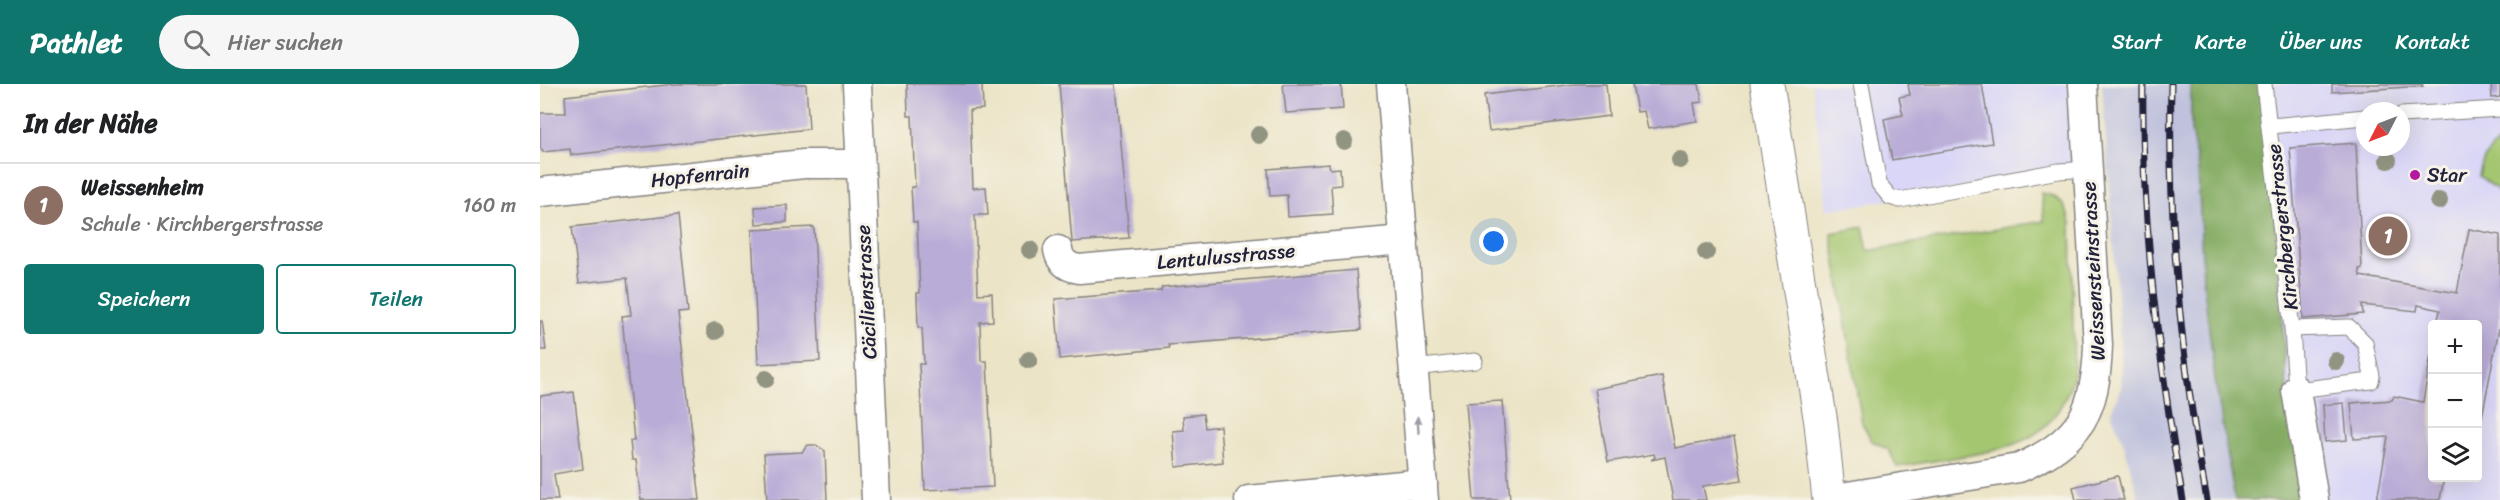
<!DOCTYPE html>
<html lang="de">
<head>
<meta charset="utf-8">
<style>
	:root { --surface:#fff; --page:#f6f6f6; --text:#202124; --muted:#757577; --line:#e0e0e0; --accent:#0f766e }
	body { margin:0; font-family:Sriracha,sans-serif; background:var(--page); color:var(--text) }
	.controls { position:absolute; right:18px; bottom:18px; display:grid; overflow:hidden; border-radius:6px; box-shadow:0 6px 24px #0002 }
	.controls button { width:54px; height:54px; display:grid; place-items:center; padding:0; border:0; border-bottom:2px solid var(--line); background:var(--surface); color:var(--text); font:30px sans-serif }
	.compass { position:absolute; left:1816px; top:18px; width:54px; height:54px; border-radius:50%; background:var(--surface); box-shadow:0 6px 24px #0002; rotate:228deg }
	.you { position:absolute; left:954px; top:158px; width:21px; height:21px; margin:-15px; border:4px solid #fff; border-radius:50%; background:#1a73e8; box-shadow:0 0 0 9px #1a73e833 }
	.badge { display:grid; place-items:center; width:39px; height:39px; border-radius:50%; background:var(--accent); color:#fff; font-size:20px; font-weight:700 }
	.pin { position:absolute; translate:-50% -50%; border:3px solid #fff; box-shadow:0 2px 6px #0006 }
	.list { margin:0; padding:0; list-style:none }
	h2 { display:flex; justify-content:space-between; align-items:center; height:78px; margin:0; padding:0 24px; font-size:26px }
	h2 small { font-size:20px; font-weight:400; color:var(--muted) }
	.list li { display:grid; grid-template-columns:39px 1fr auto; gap:18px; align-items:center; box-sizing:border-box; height:84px; padding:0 24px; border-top:2px solid var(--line) }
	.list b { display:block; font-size:22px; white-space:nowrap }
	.list p { margin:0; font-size:20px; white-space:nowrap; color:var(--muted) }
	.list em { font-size:20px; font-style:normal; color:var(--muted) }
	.actions { display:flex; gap:12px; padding:18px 24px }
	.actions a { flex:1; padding:14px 0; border:2px solid var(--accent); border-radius:6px; text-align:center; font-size:21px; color:var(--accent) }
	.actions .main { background:var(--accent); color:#fff }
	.icon { flex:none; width:33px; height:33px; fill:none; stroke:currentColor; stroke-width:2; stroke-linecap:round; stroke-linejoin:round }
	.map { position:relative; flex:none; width:1960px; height:416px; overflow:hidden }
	header { display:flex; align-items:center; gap:36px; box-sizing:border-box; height:84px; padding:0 30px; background:var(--accent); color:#fff }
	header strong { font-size:28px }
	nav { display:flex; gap:33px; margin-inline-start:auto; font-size:21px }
	.search { width:420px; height:54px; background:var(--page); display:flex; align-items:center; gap:15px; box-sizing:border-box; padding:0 21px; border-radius:33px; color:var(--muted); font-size:22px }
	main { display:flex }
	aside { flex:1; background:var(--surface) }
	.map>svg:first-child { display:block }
	.built { fill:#d9d6f7; fill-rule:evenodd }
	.industrial { fill:#c0c2dd }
	.green { fill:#a4c66f; stroke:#637455; stroke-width:1.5 }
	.forest { fill:#83ab62; stroke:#52664e; stroke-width:1.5 }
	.building { fill:#b9acd7 }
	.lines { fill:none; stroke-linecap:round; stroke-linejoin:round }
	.lane-casing { stroke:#868380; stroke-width:17 }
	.street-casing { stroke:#868380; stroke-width:31 }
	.secondary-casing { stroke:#868380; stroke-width:35 }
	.lane { stroke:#fff; stroke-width:15 }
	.street { stroke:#fff; stroke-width:28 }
	.secondary { stroke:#fff; stroke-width:33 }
	.rail-casing { stroke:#22223b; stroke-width:7 }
	.rail { stroke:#f7f3e8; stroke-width:4.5; stroke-dasharray:14; stroke-linecap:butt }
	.tree { fill:#929482 }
	.oneway { fill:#9c9ca7 }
	.poi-dot { fill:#b5179e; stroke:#f7f3e8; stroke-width:2 }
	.labels { text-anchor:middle; stroke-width:6; stroke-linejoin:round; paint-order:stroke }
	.street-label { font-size:20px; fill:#22223b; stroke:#f7f3e8 }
	.poi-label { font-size:20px; fill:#22223b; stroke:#f7f3e8; text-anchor:start }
</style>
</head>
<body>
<header>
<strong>Pathlet</strong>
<div class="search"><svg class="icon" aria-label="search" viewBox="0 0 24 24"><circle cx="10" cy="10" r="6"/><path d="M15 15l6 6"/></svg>Hier suchen</div>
<nav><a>Start</a><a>Karte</a><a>Über uns</a><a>Kontakt</a></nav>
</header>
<main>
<aside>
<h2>In der Nähe<small></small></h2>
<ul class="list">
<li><span class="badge" style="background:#8d6e63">1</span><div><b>Weissenheim</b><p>Schule · Kirchbergerstrasse</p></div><em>160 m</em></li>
</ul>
<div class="actions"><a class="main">Speichern</a><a>Teilen</a></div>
</aside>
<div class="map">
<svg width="1960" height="416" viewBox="0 0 1960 416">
	<rect width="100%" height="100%" fill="#f7f3e8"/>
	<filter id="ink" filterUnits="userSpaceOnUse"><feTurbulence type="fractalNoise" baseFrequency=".0167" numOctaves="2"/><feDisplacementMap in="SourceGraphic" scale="12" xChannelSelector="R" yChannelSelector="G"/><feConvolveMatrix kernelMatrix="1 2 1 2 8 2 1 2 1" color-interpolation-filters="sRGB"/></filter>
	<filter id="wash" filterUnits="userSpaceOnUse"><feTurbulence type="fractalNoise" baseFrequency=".008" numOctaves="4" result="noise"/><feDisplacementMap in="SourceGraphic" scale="24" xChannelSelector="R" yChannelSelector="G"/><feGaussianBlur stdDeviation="1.35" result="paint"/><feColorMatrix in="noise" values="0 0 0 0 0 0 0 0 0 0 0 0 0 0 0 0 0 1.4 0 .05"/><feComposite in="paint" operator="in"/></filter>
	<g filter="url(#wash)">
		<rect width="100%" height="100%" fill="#ebe4c6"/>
		<g class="built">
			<polygon points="1272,0 1534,0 1533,86 1287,126"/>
			<path d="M1729,0h231v416h-194l-19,-113 -20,-286zM1825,27h36v36h-36zM1892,240h46v154h-46z"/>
		</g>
		<polygon class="industrial" points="1562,0 1651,0 1651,46 1658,84 1663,195 1676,302 1695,416 1599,416 1584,360 1571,328 1581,304 1582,283"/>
		<g class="green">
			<path d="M1960,57v51l-21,-16c3,-17 8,-25 21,-35z"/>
			<path d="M1501,109c19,2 25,13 30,30l3,151c-17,59 -48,71 -104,81 -24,4 -49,8 -73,12l-8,-17 -17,-9 -10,-18 -31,-190 32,-6 5,24 176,-30z"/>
		</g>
		<polygon class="forest" points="1651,0 1729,0 1727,23 1747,303 1766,416 1695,416 1676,302 1663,195 1658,84 1651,46"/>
		<g id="blocks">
			<g class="building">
				<polygon points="135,0 266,0 269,45 31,71 30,65 3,68 0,63 0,29 26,29 25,12"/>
				<polygon points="367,0 442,0 443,25 430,26 433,104 446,103 448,131 435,131 438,210 452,209 453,237 440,238 441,277 447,277 453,403 385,406 379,280 384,280 382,244 378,244 377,209 380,209 377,138 373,138 371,103 375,103 372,32 368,32"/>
				<polygon points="519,0 576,0 589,154 532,158"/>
				<polygon points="743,0 801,0 803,25 746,29"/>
				<polygon points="1035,0 1066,0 1069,32 949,47 944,11"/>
				<polygon points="1092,0 1159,0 1162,18 1154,19 1157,37 1108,45 1104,27 1097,28"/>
				<polygon points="1368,0 1442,0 1452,59 1352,76 1344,35 1363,31 1359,13 1370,11"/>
				<polygon points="1792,0 1882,0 1883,2 1792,8"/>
				<polygon points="1951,0 1960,0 1960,13 1952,14"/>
				<polygon points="1816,59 1822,185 1819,185 1820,192 1917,209 1929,145 1960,151 1960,239 1942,333 1938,333 1938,240 1897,240 1900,226 1878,221 1877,227 1822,221 1823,230 1763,235 1750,64"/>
				<polygon points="789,80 790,85 800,84 801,101 791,102 793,130 748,133 747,111 730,112 728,85"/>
				<polygon points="247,121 247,138 216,140 215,123"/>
				<polygon points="138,131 148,228 138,229 160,416 101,416 96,376 92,376 90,357 94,357 82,232 91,231 87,194 39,199 32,143"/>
				<polygon points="274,143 280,277 218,280 212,146"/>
				<polygon points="816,186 821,246 628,261 629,264 520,275 515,215 621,207 622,203"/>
				<polygon points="0,237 2,237 6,266 0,266"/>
				<polygon points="1891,270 1892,394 1904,394 1900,416 1837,416 1848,353 1814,355 1811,319 1852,316 1854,312 1883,318"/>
				<polygon points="1122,292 1135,364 1194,353 1202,396 1163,402 1166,416 1133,416 1125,373 1111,376 1115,373 1114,370 1068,378 1055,305"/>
				<polygon points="34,308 43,385 14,390 18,416 0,416 0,312"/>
				<polygon points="962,317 970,416 934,416 926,319"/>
				<polygon points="1804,319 1807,356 1785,358 1783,321"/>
				<polygon points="663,330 665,344 680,342 683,378 636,383 633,347 644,346 643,332"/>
				<polygon points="268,361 276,361 285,367 287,416 227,416 224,370 262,368"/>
				<polygon points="1578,392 1584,416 1536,416 1533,403"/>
			</g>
		</g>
	</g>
	<g filter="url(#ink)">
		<use href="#blocks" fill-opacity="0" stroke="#868380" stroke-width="1.5"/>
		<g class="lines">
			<defs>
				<g id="lane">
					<polyline points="1321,0 1339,100 1350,113 1360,116 1519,87 1548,85"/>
					<polyline points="1724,0 1752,245 1756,306 1831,297 1832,292 1825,259 1809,243 1752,245"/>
					<polyline points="1861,31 1960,25"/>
					<polyline points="1731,42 1825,33"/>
					<polyline points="874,284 935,277"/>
				</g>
				<g id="street">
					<polyline points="317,0 336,416"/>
					<polyline points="851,0 884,416"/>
					<polyline points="0,108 264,80 320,80"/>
					<path d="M518,166c2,11 9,17 21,19l325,-29"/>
					<polyline points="1756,306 1774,416"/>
					<path d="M1289,415l190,-31c62,-27 77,-57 79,-123l-15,-261"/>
					<polyline points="709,416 883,399"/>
				</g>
				<polyline id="secondary" points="1227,0 1281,339 1289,416"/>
			</defs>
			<use href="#lane" class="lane-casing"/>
			<use href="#street" class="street-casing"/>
			<use href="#secondary" class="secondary-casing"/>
			<use href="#lane" class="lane"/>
			<use href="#street" class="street"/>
			<use href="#secondary" class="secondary"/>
			<defs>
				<g id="rail">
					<path d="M1603,0c-2,140 16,278 40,416"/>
					<path d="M1631,0c-3,139 10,279 36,416"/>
				</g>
			</defs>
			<use href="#rail" class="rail-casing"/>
			<use href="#rail" class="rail"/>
		</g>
		<g class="tree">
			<circle cx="719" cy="51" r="9"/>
			<circle cx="804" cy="57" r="9"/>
			<circle cx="1140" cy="76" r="9"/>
			<circle cx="1848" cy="76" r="9"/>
			<circle cx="1899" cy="117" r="9"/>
			<circle cx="490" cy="166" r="9"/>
			<circle cx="1166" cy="168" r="9"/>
			<circle cx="175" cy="247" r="9"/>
			<circle cx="489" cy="276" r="9"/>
			<circle cx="1796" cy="277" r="9"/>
			<circle cx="226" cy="295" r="9"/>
		</g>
		<defs><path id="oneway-solid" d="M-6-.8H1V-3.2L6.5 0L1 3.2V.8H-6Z" transform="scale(1.5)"/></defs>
		<use class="oneway" href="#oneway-solid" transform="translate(878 341) rotate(-94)"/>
	</g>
	<circle class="poi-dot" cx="1875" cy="91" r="6"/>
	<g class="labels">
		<g class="street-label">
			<text transform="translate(160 91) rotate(-6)" y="7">Hopfenrain</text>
			<text transform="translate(1742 143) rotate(-96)" y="7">Kirchbergerstrasse</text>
			<text transform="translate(686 172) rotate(-5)" y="7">Lentulusstrasse</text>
			<text transform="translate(1553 187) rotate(-93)" y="7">Weissensteinstrasse</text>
			<text transform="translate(326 208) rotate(-93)" y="7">Cäcilienstrasse</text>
		</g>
		<g class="poi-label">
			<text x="1887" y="98">Star</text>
		</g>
	</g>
</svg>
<div class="controls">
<button>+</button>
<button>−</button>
<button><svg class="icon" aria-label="layers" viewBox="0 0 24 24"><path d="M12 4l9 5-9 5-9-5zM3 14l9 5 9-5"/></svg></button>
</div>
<svg class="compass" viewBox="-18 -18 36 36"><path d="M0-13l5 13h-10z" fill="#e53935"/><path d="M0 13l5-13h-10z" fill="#757577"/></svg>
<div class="you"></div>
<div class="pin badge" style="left:1848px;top:152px;background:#8d6e63">1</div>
</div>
</main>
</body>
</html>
